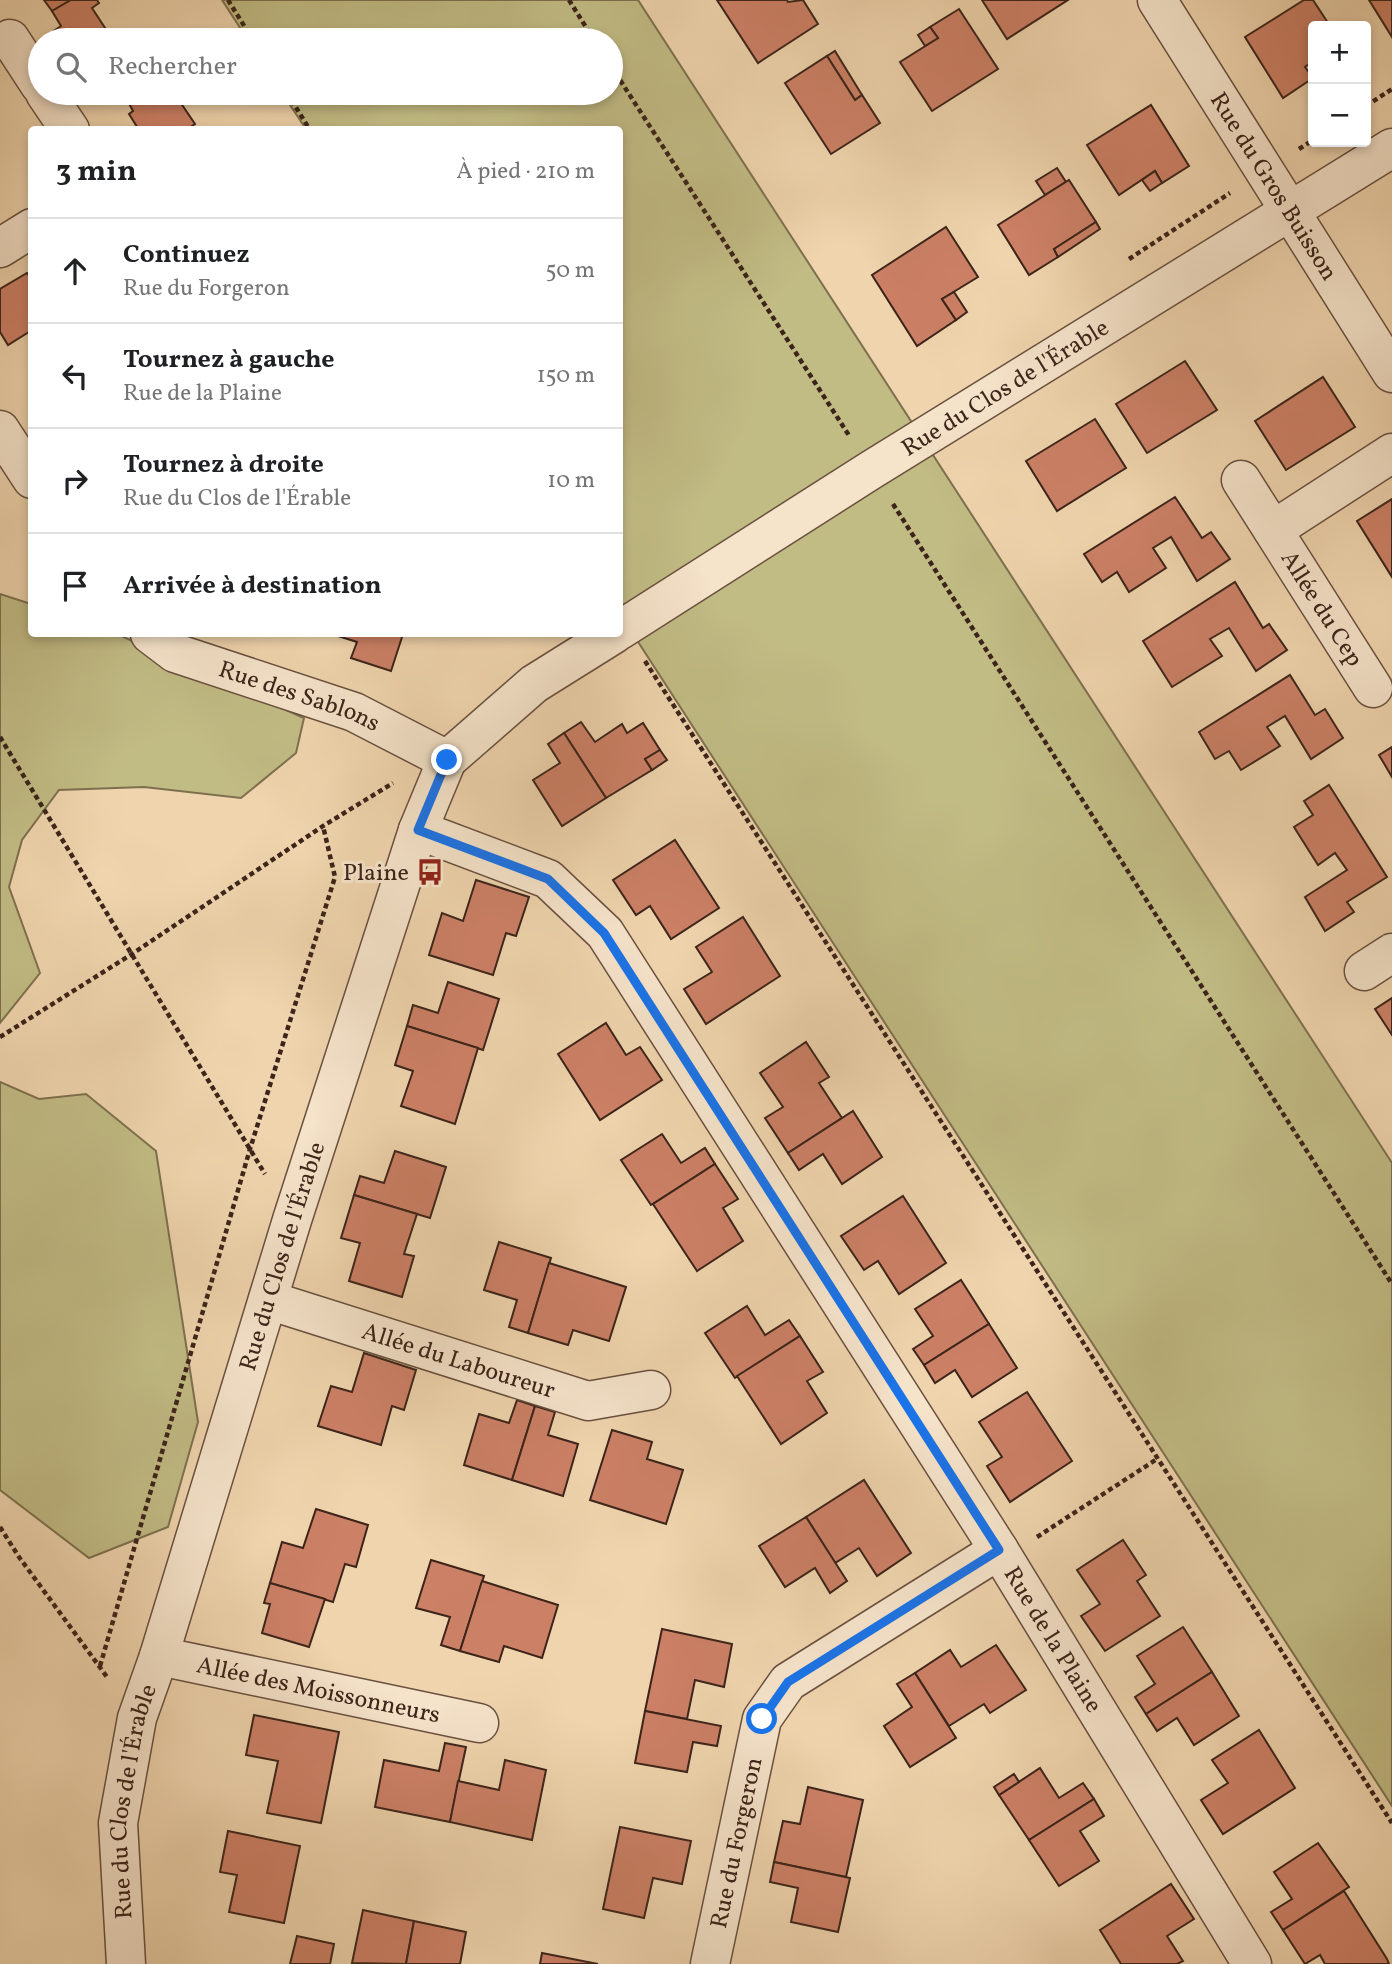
<!DOCTYPE html>
<html lang="fr">
<head>
<meta charset="utf-8">
<style>
	:root { --surface:#fff; --page:#f2f2f2; --text:#202124; --muted:#757577; --line:#e0e0e0 }
	body { margin:0; font-family:Vollkorn,serif; background:var(--page); color:var(--text) }
	.controls { position:absolute; right:21px; top:21px; display:grid; overflow:hidden; border-radius:7px; box-shadow:0 4px 10px #0003 }
	.controls button { width:63px; height:63px; display:grid; place-items:center; padding:0; border:0; border-bottom:2px solid var(--line); background:var(--surface); color:var(--text); font:35px sans-serif }
	.stop { position:absolute; width:21px; height:21px; margin:-16px; border:5px solid #1a73e8; border-radius:50%; background:#fff }
	.stop.end { background:#1a73e8; border-color:#fff; box-shadow:0 2px 7px #0008 }
	.list { margin:0; padding:0; list-style:none }
	h2 { display:flex; justify-content:space-between; align-items:center; height:91px; margin:0; padding:0 28px; font-size:30px }
	h2 small { font-size:23px; font-weight:400; color:var(--muted) }
	.list li { display:grid; grid-template-columns:46px 1fr auto; gap:21px; align-items:center; box-sizing:border-box; height:105px; padding:0 28px; border-top:2px solid var(--line) }
	.list b { display:block; font-size:26px; white-space:nowrap }
	.list p { margin:0; font-size:23px; white-space:nowrap; color:var(--muted) }
	.list em { font-size:23px; font-style:normal; color:var(--muted) }
	.icon { flex:none; width:38px; height:38px; fill:none; stroke:currentColor; stroke-width:2; stroke-linecap:round; stroke-linejoin:round }
	.map { position:relative; flex:none; width:1392px; height:1964px; overflow:hidden }
	.search { position:absolute; background:var(--surface); box-shadow:0 4px 10px #0003; left:28px; top:28px; width:595px; height:77px; display:flex; align-items:center; gap:18px; box-sizing:border-box; padding:0 24px; border-radius:38px; color:var(--muted); font-size:26px }
	.panel { position:absolute; background:var(--surface); box-shadow:0 4px 10px #0003; left:28px; top:126px; width:595px; height:511px; border-radius:7px }
	.map>svg:first-child { display:block }
	.green { fill:#c1bb84; stroke:#7e704f; stroke-width:2 }
	.building { fill:#cc8066; stroke:#3c241a; stroke-width:2 }
	.lines { fill:none; stroke-linecap:round; stroke-linejoin:round }
	.minor-casing { stroke:#69503f; stroke-width:41 }
	.path { stroke:#3c241a; stroke-width:4.5; stroke-dasharray:5 3.5; stroke-linecap:butt }
	.minor { stroke:#f5e3ca; stroke-width:38 }
	.route { stroke:#1a73e8; stroke-width:9 }
	.labels { text-anchor:middle; stroke-width:6; stroke-linejoin:round; paint-order:stroke }
	.street-label { font-size:24px; fill:#3c241a; stroke:#f5e3ca }
	.poi-label { font-size:24px; fill:#3c241a; stroke:#f5e3ca; text-anchor:end }
</style>
</head>
<body>
<div class="map">
<svg width="1392" height="1964" viewBox="0 0 1392 1964">
	<rect width="100%" height="100%" fill="#efd4ad"/>
	<filter id="stains"><feTurbulence type="fractalNoise" baseFrequency=".00286" numOctaves="4"/><feColorMatrix values="0 0 0 0 .2 0 0 0 0 .09 0 0 0 0 .02 0 0 0 .5 -.17"/></filter>
	<radialGradient id="worn" r=".72"><stop offset=".6" stop-color="#630" stop-opacity="0"/><stop offset="1" stop-color="#630" stop-opacity=".3"/></radialGradient>
	<g class="green">
		<polygon points="222,0 638,0 1392,1163 1392,1806 620,614 620,130 306,129 282,93 611,93 611,40 248,40"/>
		<polygon points="0,594 31,604 32,634 117,634 304,718 296,753 241,798 144,787 59,790 22,840 9,887 40,973 0,1023"/>
		<polygon points="0,1082 39,1099 86,1094 156,1151 198,1422 168,1527 89,1558 0,1490"/>
	</g>
	<g class="building">
		<polygon points="44,0 71,0 52,11"/>
		<polygon points="71,0 97,0 99,3 92,8 113,40 52,40 49,34 61,26 52,11"/>
		<polygon points="717,0 787,0 788,2 803,0 818,24 758,63"/>
		<polygon points="982,0 1068,0 1007,39"/>
		<polygon points="1304,0 1313,0 1330,26 1313,26 1313,61 1305,67 1313,78 1283,98 1245,37"/>
		<polygon points="1369,0 1392,0 1392,37"/>
		<polygon points="959,9 998,69 932,111 900,62 938,38 930,27"/>
		<polygon points="930,27 938,38 925,46 918,35"/>
		<polygon points="835,51 862,95 855,100 827,56"/>
		<polygon points="827,56 855,100 862,95 880,123 831,154 785,83"/>
		<polygon points="129,93 174,93 195,124 186,130 139,130 129,114 133,111 125,96"/>
		<polygon points="1151,105 1189,166 1162,183 1155,171 1119,195 1087,145"/>
		<polygon points="1057,168 1066,182 1045,195 1036,181"/>
		<polygon points="1155,171 1162,183 1150,191 1142,180"/>
		<polygon points="1069,180 1096,222 1054,249 1058,257 1029,275 998,225"/>
		<polygon points="1096,222 1100,229 1058,257 1054,249"/>
		<polygon points="946,227 978,277 942,299 956,320 917,346 872,275"/>
		<polygon points="27,273 32,279 32,330 8,345 0,332 0,289"/>
		<polygon points="954,292 967,312 956,320 942,299"/>
		<polygon points="1185,361 1217,410 1147,453 1116,404"/>
		<polygon points="1323,377 1355,427 1286,470 1255,421"/>
		<polygon points="1095,419 1126,468 1057,511 1026,461"/>
		<polygon points="1175,497 1202,538 1211,532 1230,559 1197,581 1171,537 1153,548 1166,568 1129,592 1117,572 1102,582 1084,554"/>
		<polygon points="1392,499 1392,577 1357,521"/>
		<polygon points="1235,582 1263,628 1269,624 1287,650 1256,671 1229,628 1210,639 1222,656 1172,687 1143,641"/>
		<polygon points="338,634 403,634 391,671 351,658 357,642 338,636"/>
		<polygon points="1290,675 1315,715 1325,709 1343,738 1311,759 1285,716 1267,727 1280,746 1241,770 1229,751 1215,759 1199,732"/>
		<polygon points="581,722 595,742 622,724 627,733 643,723 660,750 645,759 652,770 606,798 564,733"/>
		<polygon points="564,733 606,798 562,826 533,780 560,763 548,744"/>
		<polygon points="1392,747 1392,777 1379,755"/>
		<polygon points="660,750 667,760 652,770 645,759"/>
		<polygon points="1329,785 1387,877 1347,902 1354,912 1325,931 1305,897 1347,870 1335,853 1318,865 1294,827 1313,815 1304,801"/>
		<polygon points="675,840 719,908 671,939 650,906 636,915 613,880"/>
		<polygon points="476,880 529,897 516,936 506,933 493,975 429,955 442,913 463,921"/>
		<polygon points="743,917 780,976 706,1024 684,989 712,972 696,947"/>
		<polygon points="448,982 499,999 483,1050 407,1026 413,1005 438,1013"/>
		<polygon points="1392,998 1392,1035 1375,1009"/>
		<polygon points="606,1023 626,1055 640,1047 662,1080 600,1120 558,1054"/>
		<polygon points="407,1026 478,1048 455,1124 401,1106 413,1071 395,1065"/>
		<polygon points="806,1042 829,1077 819,1083 842,1118 788,1153 765,1118 783,1107 760,1073"/>
		<polygon points="853,1111 882,1157 842,1184 823,1154 799,1170 788,1153"/>
		<polygon points="662,1134 681,1163 705,1148 715,1164 651,1205 621,1160"/>
		<polygon points="395,1151 446,1167 430,1218 354,1195 360,1176 384,1183"/>
		<polygon points="715,1164 738,1199 723,1208 743,1241 697,1271 653,1204"/>
		<polygon points="354,1195 417,1214 404,1254 414,1256 402,1297 349,1281 360,1243 341,1238"/>
		<polygon points="903,1196 946,1263 899,1294 878,1261 864,1270 841,1236"/>
		<polygon points="499,1242 551,1258 528,1333 509,1327 517,1300 484,1290"/>
		<polygon points="549,1263 626,1287 609,1341 573,1330 568,1345 528,1333"/>
		<polygon points="961,1280 989,1324 924,1365 913,1349 933,1336 915,1309"/>
		<polygon points="747,1306 765,1335 789,1320 800,1336 735,1378 705,1333"/>
		<polygon points="989,1324 1017,1368 972,1397 955,1370 935,1383 924,1365"/>
		<polygon points="800,1336 823,1372 807,1381 827,1413 781,1444 737,1376"/>
		<polygon points="364,1353 416,1370 404,1410 392,1406 381,1445 318,1426 331,1386 352,1392"/>
		<polygon points="1027,1392 1072,1461 1010,1502 987,1466 1002,1457 979,1422"/>
		<polygon points="517,1400 535,1406 512,1480 464,1465 479,1414 509,1423"/>
		<polygon points="535,1406 555,1412 548,1435 578,1444 563,1496 512,1480"/>
		<polygon points="612,1430 652,1442 647,1459 683,1470 666,1524 590,1500"/>
		<polygon points="864,1480 911,1553 877,1576 859,1548 835,1563 806,1517"/>
		<polygon points="316,1509 368,1525 356,1567 345,1564 333,1602 270,1583 282,1542 303,1548"/>
		<polygon points="806,1517 847,1581 830,1593 815,1568 785,1587 759,1546"/>
		<polygon points="1123,1540 1146,1575 1137,1581 1160,1616 1105,1651 1081,1616 1100,1604 1077,1570"/>
		<polygon points="431,1560 484,1576 460,1651 441,1645 450,1617 416,1608"/>
		<polygon points="482,1581 558,1605 542,1658 504,1646 499,1662 460,1651"/>
		<polygon points="270,1583 325,1599 309,1647 262,1633 270,1604 264,1603"/>
		<polygon points="1183,1627 1212,1672 1146,1714 1135,1697 1155,1684 1137,1656"/>
		<polygon points="662,1629 732,1644 724,1687 695,1680 687,1719 645,1711"/>
		<polygon points="996,1645 1026,1690 990,1713 984,1704 949,1726 915,1673 950,1650 961,1667"/>
		<polygon points="1212,1672 1239,1716 1194,1745 1177,1718 1157,1731 1146,1714"/>
		<polygon points="915,1673 956,1738 910,1767 884,1726 912,1707 897,1684"/>
		<polygon points="645,1711 721,1726 717,1746 693,1742 687,1772 635,1763"/>
		<polygon points="254,1715 339,1732 321,1823 267,1813 278,1761 246,1755"/>
		<polygon points="1259,1730 1295,1788 1223,1834 1201,1800 1228,1783 1212,1760"/>
		<polygon points="445,1743 466,1747 450,1822 375,1807 384,1760 439,1771"/>
		<polygon points="505,1760 546,1770 532,1840 450,1822 458,1781 499,1790"/>
		<polygon points="1040,1768 1059,1798 1083,1783 1094,1799 1029,1840 999,1795"/>
		<polygon points="1014,1774 1019,1782 999,1795 994,1787"/>
		<polygon points="808,1787 863,1800 846,1877 774,1862 783,1821 800,1824"/>
		<polygon points="1094,1799 1104,1816 1080,1831 1099,1861 1059,1886 1029,1840"/>
		<polygon points="620,1827 691,1841 682,1884 653,1878 644,1918 603,1909"/>
		<polygon points="228,1831 300,1846 284,1923 229,1912 237,1875 220,1872"/>
		<polygon points="1318,1843 1349,1887 1283,1930 1271,1912 1292,1899 1274,1872"/>
		<polygon points="774,1862 850,1878 838,1932 791,1922 798,1888 770,1882"/>
		<polygon points="1171,1884 1194,1919 1167,1936 1183,1961 1177,1964 1121,1964 1100,1930"/>
		<polygon points="1344,1891 1387,1959 1389,1964 1325,1964 1320,1955 1305,1964 1283,1930"/>
		<polygon points="363,1910 414,1921 406,1964 352,1963"/>
		<polygon points="414,1921 466,1932 460,1964 406,1964"/>
		<polygon points="297,1936 334,1944 330,1964 290,1964"/>
		<polygon points="542,1953 598,1964 540,1964"/>
	</g>
	<g class="lines">
		<defs>
			<g id="minor">
				<path id="s1" d="M1157,0l235,373"/>
				<polyline points="10,39 40,85"/>
				<polyline points="45,93 70,130"/>
				<polyline points="0,248 32,228"/>
				<polyline points="0,430 32,479"/>
				<path id="s2" d="M1241,480l132,208"/>
				<polyline points="1273,530 1392,453"/>
				<path id="s3" d="M620,630l251,-160 521,-322"/>
				<path id="s4" d="M150,634l25,19 179,59 93,48"/>
				<path id="s5" d="M418,830l130,49 57,54 394,617 253,414"/>
				<polyline points="1364,971 1392,953"/>
				<path id="s6" d="M268,1300l320,101 63,-11"/>
				<path id="s7" d="M159,1656l320,67"/>
				<path id="s8" d="M126,1964l-8,-141 19,-105 22,-62 133,-436 126,-390 29,-70 87,-76 80,-50"/>
				<path id="s9" d="M710,1964l52,-245 26,-37 211,-132"/>
			</g>
		</defs>
		<use href="#minor" class="minor-casing"/>
		<g class="path">
			<polyline points="228,0 253,40"/>
			<polyline points="569,0 594,40"/>
			<polyline points="611,66 850,437"/>
			<polyline points="287,93 310,130"/>
			<polyline points="1366,106 1392,89"/>
			<polyline points="1299,149 1313,140"/>
			<polyline points="1129,259 1230,193"/>
			<polyline points="893,504 1392,1284"/>
			<polyline points="645,661 1392,1823"/>
			<polyline points="0,737 265,1174"/>
			<polyline points="0,1037 132,954 323,826 393,783"/>
			<polyline points="0,1527 19,1557 107,1677"/>
			<polyline points="1037,1537 1157,1459"/>
			<polyline points="100,1666 250,1149 335,877 323,826"/>
		</g>
		<use href="#minor" class="minor"/>
	</g>
	<g class="lines">
		<polyline class="route" points="447,760 418,830 548,879 604,933 999,1550 788,1682 762,1719"/>
	</g>
	<defs>
		<symbol id="bus-bare" viewBox="-9 -9 18 18"><path d="M-5-6H5V4H4V6H2V4H-2V6H-4V4H-5ZM-3.5-4V0h7V-4ZM-3.5 1.2v1.5H-2V1.2ZM2 1.2v1.5H3.5V1.2Z" fill="#8f2418" stroke="#f5e3ca" stroke-width="2.5" paint-order="stroke"/></symbol>
	</defs>
	<g fill-rule="evenodd">
		<use href="#bus-bare" x="411" y="853" width="38" height="38"/>
	</g>
	<g class="labels">
		<g class="street-label">
			<text dy="8" stroke="none"><textPath href="#s1" startOffset="220">Rue du Gros Buisson</textPath></text>
			<text dy="8" stroke="none"><textPath href="#s3" startOffset="455">Rue du Clos de l'Érable</textPath></text>
			<text dy="8" stroke="none"><textPath href="#s2" startOffset="152">Allée du Cep</textPath></text>
			<text dy="8" stroke="none"><textPath href="#s4" startOffset="163">Rue des Sablons</textPath></text>
			<text dy="8" stroke="none"><textPath href="#s8" startOffset="732">Rue du Clos de l'Érable</textPath></text>
			<text dy="8" stroke="none"><textPath href="#s6" startOffset="200">Allée du Laboureur</textPath></text>
			<text dy="8" stroke="none"><textPath href="#s5" startOffset="1054">Rue de la Plaine</textPath></text>
			<text dy="8" stroke="none"><textPath href="#s7" startOffset="163">Allée des Moissonneurs</textPath></text>
			<text dy="8" stroke="none"><textPath href="#s8" startOffset="164">Rue du Clos de l'Érable</textPath></text>
			<text dy="8" stroke="none"><textPath href="#s9" startOffset="124">Rue du Forgeron</textPath></text>
		</g>
		<g class="poi-label">
			<text x="409" y="880">Plaine</text>
		</g>
	</g>
	<rect width="100%" height="100%" filter="url(#stains)"/>
	<rect width="100%" height="100%" fill="url(#worn)"/>
</svg>
<div class="controls">
<button>+</button>
<button>−</button>
</div>
<div class="stop" style="left:762px;top:1719px"></div>
<div class="stop end" style="left:447px;top:760px"></div>
<div class="search"><svg class="icon" aria-label="search" viewBox="0 0 24 24"><circle cx="10" cy="10" r="6"/><path d="M15 15l6 6"/></svg>Rechercher</div>
<section class="panel">
<h2>3 min<small>À pied · 210 m</small></h2>
<ul class="list">
<li><svg class="icon" aria-label="ahead" viewBox="0 0 24 24"><path d="M12 20V5M6 11l6-6 6 6"/></svg><div><b>Continuez</b><p>Rue du Forgeron</p></div><em>50 m</em></li>
<li><svg class="icon" aria-label="left" viewBox="0 0 24 24"><path d="M17 20v-9H6M10 6l-5 5 5 5"/></svg><div><b>Tournez à gauche</b><p>Rue de la Plaine</p></div><em>150 m</em></li>
<li><svg class="icon" aria-label="right" viewBox="0 0 24 24"><path d="M7 20v-9h11M14 6l5 5-5 5"/></svg><div><b>Tournez à droite</b><p>Rue du Clos de l'Érable</p></div><em>10 m</em></li>
<li><svg class="icon" aria-label="arrive" viewBox="0 0 24 24"><path d="M6 21V4h12l-3 4 3 4H6"/></svg><div><b>Arrivée à destination</b></div></li>
</ul>
</section>
</div>
</body>
</html>
